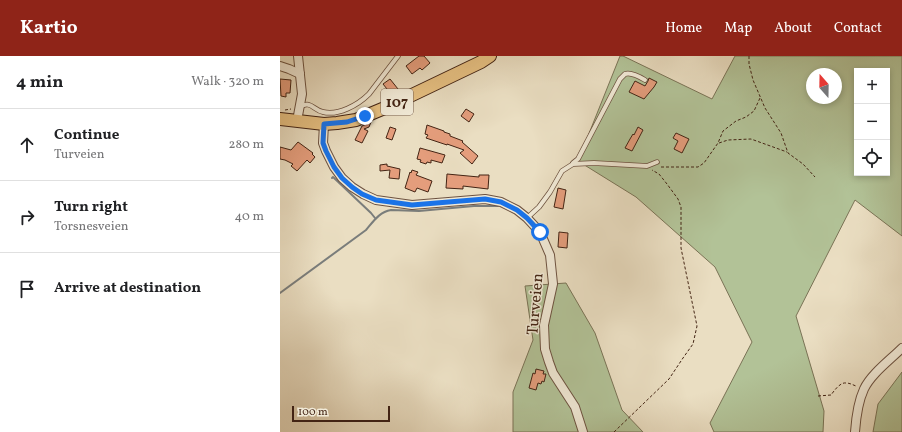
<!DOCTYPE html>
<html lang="en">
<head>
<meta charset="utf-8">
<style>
	:root { --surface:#fff; --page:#f6f6f6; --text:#202124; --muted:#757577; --line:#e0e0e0; --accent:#8f2418 }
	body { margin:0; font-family:Vollkorn,serif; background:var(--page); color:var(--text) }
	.controls { position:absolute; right:12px; top:12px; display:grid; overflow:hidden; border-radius:0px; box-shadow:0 2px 6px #0003 }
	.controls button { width:36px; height:36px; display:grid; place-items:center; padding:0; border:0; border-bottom:1px solid var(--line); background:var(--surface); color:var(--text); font:20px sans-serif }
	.compass { position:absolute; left:526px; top:12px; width:36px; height:36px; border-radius:50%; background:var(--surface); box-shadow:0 2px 6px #0003; rotate:340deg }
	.scale { position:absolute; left:12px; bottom:10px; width:98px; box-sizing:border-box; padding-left:4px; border:2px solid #432414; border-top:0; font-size:11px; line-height:14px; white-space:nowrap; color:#432414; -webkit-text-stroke:3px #f1ead7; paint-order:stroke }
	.stop { position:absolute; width:12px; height:12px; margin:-9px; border:3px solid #1a73e8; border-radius:50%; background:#fff }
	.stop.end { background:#1a73e8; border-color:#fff; box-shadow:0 1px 4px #0008 }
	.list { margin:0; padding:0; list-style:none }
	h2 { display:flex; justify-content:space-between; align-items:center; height:52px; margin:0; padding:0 16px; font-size:17px }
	h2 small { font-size:13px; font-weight:400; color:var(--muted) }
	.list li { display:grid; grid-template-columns:26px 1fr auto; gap:12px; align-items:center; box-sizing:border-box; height:72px; padding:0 16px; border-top:1px solid var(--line) }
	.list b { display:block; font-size:15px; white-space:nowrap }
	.list p { margin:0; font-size:13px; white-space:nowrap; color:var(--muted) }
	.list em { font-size:13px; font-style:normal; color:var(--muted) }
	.icon { flex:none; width:22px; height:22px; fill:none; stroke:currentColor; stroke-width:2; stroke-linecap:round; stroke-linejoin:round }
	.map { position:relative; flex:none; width:622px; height:376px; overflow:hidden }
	header { display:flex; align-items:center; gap:24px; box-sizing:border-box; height:56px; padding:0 20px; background:var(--accent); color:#fff }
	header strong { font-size:19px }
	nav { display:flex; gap:22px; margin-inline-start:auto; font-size:14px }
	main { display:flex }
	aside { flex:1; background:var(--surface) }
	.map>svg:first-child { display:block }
	.green { fill:#b2c297; stroke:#7a7356; fill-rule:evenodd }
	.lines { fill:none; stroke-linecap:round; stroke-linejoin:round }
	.stream { stroke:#7a7d7b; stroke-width:2 }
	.building { fill:#e49d7c; stroke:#432414 }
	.lane-casing { stroke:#6d5240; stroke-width:5.5 }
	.street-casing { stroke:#6d5240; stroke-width:10 }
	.primary-casing { stroke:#432414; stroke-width:14 }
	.path { stroke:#432414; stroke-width:1; stroke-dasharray:3 2; stroke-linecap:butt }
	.lane { stroke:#f1ead7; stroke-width:4 }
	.street { stroke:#f1ead7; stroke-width:8 }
	.primary { stroke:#e5bf81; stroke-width:12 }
	.route { stroke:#1a73e8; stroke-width:5 }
	.labels { text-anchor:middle; stroke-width:3; stroke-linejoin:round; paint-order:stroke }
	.shield { fill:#f1ead7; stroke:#775f4e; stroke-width:1 }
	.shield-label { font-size:15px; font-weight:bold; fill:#432414 }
	.street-label { font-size:16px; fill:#432414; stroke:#f1ead7 }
</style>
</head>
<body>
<header>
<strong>Kartio</strong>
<nav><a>Home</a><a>Map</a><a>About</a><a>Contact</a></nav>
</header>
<main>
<aside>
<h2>4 min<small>Walk · 320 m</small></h2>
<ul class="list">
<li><svg class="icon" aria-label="ahead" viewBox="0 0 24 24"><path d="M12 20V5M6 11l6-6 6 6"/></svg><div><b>Continue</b><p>Turveien</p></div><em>280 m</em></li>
<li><svg class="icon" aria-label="right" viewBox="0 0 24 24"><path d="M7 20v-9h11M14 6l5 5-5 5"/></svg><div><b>Turn right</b><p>Torsnesveien</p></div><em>40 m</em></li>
<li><svg class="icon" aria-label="arrive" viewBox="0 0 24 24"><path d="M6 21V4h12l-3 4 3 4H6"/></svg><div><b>Arrive at destination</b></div></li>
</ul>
</aside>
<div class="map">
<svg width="622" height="376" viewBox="0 0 622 376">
	<rect width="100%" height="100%" fill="#eadec2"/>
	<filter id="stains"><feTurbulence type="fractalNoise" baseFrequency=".005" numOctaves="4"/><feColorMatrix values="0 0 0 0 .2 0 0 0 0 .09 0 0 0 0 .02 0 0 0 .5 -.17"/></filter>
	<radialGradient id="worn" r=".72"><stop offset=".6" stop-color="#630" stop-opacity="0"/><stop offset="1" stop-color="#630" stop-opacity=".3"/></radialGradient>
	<g class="green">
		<path d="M340,0h3l89,43 23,-43h167v180l-47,-36 -59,116 28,95 -1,21h-109l-4,-9 42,-81 -37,-75 -79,-70 -58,-36zM577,15h30v102h-30zM532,18h24v24h-24z"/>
		<polygon points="286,227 315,277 342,354 363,376 233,376 233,336 253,284 245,230"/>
		<polygon points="622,316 622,376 593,376 598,348"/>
	</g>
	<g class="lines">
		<g class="stream">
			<polyline points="52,122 53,121 91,157 95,162"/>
			<path d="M0,237l86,-63c7,-8 13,-18 25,-20l28,1 55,-5h24"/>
		</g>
	</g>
	<g class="building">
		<polygon points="139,0 144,0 150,7 142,14 140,12 132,18 126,10"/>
		<polygon points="369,22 377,26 374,31 364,43 349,36 355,25 365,30 368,25"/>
		<polygon points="0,23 11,24 10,37 6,37 6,41 1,40"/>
		<polygon points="110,23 118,33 111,38 103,28"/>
		<polygon points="186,53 194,58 189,66 181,60"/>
		<polygon points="91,66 89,71 84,73 88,75 82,87 75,84 82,70"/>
		<polygon points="147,69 164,75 164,76 170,78 170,80 183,85 182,86 198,100 192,108 180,97 184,94 167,88 167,89 146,82 148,79 145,78"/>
		<polygon points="110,71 116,73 112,84 106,82"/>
		<polygon points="358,71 363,74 352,95 345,92 350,83 353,78 354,79"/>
		<polygon points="396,77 409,83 402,97 394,93 398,85 393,82"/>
		<polygon points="18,86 33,97 32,98 35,101 30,107 27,104 17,115 11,110 13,108 5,104 0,103 0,91 11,94"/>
		<polygon points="140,92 165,99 162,107 151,104 151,107 147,106 146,108 140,106 141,104 137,103"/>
		<polygon points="107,108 107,110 120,113 119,123 109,122 110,114 100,115 100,109"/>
		<polygon points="132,114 138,116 136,119 152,125 148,136 137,132 135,136 125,132 130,116 131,117"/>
		<polygon points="167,118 199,121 199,119 209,119 208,133 183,130 183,133 166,132"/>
		<polygon points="278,132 286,134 283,153 274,151"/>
		<polygon points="279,176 288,177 287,192 278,191"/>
		<polygon points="256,313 264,315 263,318 266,318 264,326 262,325 261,328 258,327 256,334 249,332 253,317 255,318"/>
	</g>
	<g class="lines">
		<defs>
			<g id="lane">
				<path d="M20,51c11,-7 13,3 23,5 15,4 35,-7 46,-18l29,-38"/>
				<path d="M293,107l5,-4 42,-80c1,-1 4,-4 5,-5 6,-2 15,3 20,6"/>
				<polyline points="247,162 259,151 270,136 282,115 293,108 314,107 367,110 377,106"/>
			</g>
			<g id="street">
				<polyline points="0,10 9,13 20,18"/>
				<polyline points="17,65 22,38 18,0"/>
				<polyline points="44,68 43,87 46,95 54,111 62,122 72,131 83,138 96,144 132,149 205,143 221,146 237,154 247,162 260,176 270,199 273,228 264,269 265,293 269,306 273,317 295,351 303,376"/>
				<path d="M575,376c1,-14 3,-30 9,-43 7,-15 26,-29 38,-41"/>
			</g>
			<polyline id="primary" points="0,63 44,68 57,67 76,64 107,51 201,6 210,0"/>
		</defs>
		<use href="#lane" class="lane-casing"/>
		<use href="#street" class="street-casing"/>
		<use href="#primary" class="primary-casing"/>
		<g class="path">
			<polyline points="469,0 469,8 473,24 485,52 501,77 508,97 523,108 535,121"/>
			<polyline points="5,54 11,53"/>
			<polyline points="439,87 448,84 471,83 507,96"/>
			<polyline points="381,111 418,111 424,107 438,87 443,75 456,65 466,61 474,55 480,42"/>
			<path d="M538,340l13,-1c3,-4 9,-13 15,-12 4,0 7,2 10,3"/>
			<polyline points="334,376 389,323 403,302 413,288 417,270 401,192 401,151 398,143 387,128 379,118 372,114"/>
		</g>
		<use href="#lane" class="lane"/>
		<use href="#street" class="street"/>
		<use href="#primary" class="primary"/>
	</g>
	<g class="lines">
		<polyline class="route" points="85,60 67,66 44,68 43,87 46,95 54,111 62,122 72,131 82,138 96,144 132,149 205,143 221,146 237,154 247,162 260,176"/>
	</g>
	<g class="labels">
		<rect class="shield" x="101" y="33" width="32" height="26" rx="3"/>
		<g class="shield-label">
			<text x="117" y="51">107</text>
		</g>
		<g class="street-label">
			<text transform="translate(254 248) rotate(-85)" y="6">Turveien</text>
		</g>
	</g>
	<rect width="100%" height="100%" filter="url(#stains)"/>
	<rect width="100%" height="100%" fill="url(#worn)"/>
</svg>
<div class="controls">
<button>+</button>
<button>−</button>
<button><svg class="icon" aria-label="locate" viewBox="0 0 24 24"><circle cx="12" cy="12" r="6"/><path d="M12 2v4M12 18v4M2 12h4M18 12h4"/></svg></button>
</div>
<svg class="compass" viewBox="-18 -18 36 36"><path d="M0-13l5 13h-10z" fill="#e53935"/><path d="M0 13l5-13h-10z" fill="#757577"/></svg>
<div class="scale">100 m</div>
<div class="stop" style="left:260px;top:176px"></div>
<div class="stop end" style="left:85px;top:60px"></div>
</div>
</main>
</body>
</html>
